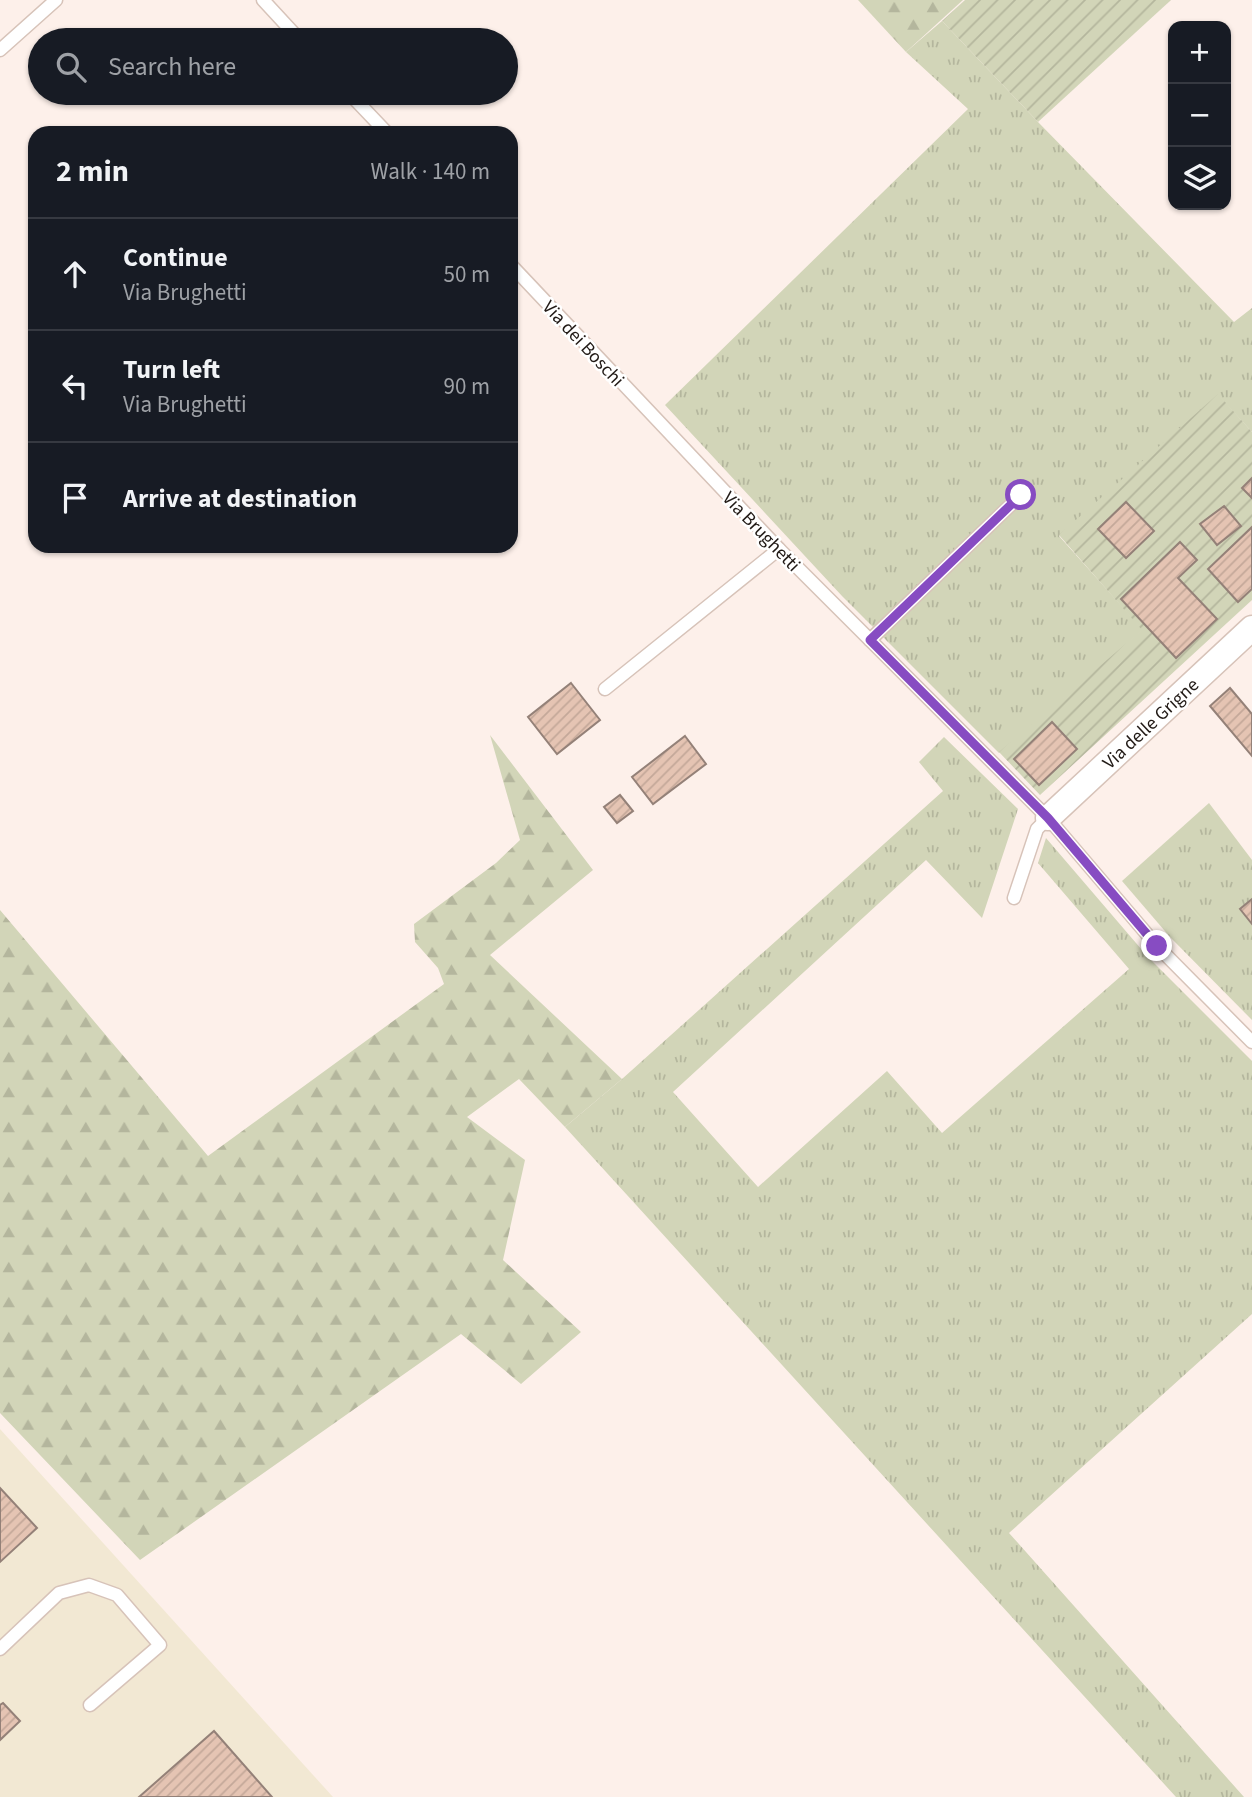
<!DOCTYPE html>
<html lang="en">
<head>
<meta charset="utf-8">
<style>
	:root { --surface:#171b24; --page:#20242c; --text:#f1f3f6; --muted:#9ea1a6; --line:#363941 }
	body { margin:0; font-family:"Source Sans 3",sans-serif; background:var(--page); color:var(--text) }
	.controls { position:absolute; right:21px; top:21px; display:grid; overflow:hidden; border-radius:14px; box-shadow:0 2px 5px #0004 }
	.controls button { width:63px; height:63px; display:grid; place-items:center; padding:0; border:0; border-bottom:2px solid var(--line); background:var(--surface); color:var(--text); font:35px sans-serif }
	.stop { position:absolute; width:21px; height:21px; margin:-16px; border:5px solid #874cc2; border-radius:50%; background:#fff }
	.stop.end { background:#874cc2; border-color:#fff; box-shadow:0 2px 7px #0008 }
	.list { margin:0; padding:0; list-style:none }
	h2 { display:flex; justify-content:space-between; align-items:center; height:91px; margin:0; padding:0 28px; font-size:30px }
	h2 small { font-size:23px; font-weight:400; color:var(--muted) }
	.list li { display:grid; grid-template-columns:46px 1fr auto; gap:21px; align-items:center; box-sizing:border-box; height:112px; padding:0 28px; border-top:2px solid var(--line) }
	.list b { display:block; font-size:26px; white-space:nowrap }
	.list p { margin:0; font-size:23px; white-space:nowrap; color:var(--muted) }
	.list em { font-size:23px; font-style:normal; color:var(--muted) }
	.icon { flex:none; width:38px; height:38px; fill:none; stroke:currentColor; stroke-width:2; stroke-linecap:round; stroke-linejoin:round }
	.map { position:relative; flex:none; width:1252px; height:1797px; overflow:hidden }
	.search { position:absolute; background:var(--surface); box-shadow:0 2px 5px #0004; left:28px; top:28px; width:490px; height:77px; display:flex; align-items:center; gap:18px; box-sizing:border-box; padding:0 24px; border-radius:38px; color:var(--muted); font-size:26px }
	.panel { position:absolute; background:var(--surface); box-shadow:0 2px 5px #0004; left:28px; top:126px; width:490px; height:427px; border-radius:21px }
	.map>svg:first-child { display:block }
	.industrial { fill:#f2e8d3 }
	.grass { fill:url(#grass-tufts) }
	.forest { fill:url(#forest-firs) }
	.garden { fill:url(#garden-furrows) }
	.building { fill:url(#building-hatch); stroke:#948178; stroke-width:2 }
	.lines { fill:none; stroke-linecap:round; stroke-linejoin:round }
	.lane-casing { stroke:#d7c3b9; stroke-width:15 }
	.street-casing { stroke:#d7c3b9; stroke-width:27 }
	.lane { stroke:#fff; stroke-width:12 }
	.street { stroke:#fff; stroke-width:24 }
	.route { stroke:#874cc2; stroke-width:9 }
	.labels { text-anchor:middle; stroke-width:5; stroke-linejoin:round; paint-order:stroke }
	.street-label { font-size:19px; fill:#211a16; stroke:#fff }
</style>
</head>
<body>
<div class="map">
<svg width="1252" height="1797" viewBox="0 0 1252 1797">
	<defs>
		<pattern id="grass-tufts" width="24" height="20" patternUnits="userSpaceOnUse" patternTransform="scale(1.75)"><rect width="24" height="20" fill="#d2d5b8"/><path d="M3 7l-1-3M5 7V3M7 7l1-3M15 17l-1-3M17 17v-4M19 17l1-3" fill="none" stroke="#b4b69d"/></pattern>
		<pattern id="forest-firs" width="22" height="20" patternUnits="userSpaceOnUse" patternTransform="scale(1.75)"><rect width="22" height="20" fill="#d2d5b8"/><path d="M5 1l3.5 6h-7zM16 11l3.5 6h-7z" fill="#b4b69d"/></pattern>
		<pattern id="garden-furrows" width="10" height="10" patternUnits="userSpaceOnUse" patternTransform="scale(1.75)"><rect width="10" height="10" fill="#d2d5b8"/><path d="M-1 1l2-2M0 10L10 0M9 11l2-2" fill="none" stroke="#b4b69d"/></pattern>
		<pattern id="building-hatch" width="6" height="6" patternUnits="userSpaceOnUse" patternTransform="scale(1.75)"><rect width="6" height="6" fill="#e5c4b3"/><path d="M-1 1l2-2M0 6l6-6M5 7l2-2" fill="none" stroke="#c4a899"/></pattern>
	</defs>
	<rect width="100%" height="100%" fill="#fdf0ea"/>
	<polygon class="industrial" points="0,1429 333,1797 0,1797"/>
	<g class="grass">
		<polygon points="942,21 1038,122 1234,322 1252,308 1252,432 1218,395 1059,536 1143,630 999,753 842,596 665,405 968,109 906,52"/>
		<polygon points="944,737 1018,809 982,918 926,860 673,1092 758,1187 887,1071 942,1133 1129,969 1038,863 1046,838 1148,957 1252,1061 1252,1314 1009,1533 1244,1797 1176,1797 565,1127 622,1079 943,791 919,762"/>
		<polygon points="1209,803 1252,860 1252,1020 1170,937 1122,881"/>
	</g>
	<g class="forest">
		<polygon points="858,0 963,0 906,52"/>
		<polygon points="490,735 593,870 490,955 622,1079 565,1127 519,1079 467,1117 525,1160 503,1260 581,1332 521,1384 461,1334 140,1560 0,1413 0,910 208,1156 444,984 438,968 415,942 414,924 496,863 520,840"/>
	</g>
	<g class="garden">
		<polygon points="965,0 1171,0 1038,122 942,21"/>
		<polygon points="1218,394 1252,432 1252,600 1040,795 999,752 1142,630 1059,535"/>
	</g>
	<g class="building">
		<polygon points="1252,478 1252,498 1242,488"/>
		<polygon points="1126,502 1154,531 1126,558 1098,529"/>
		<polygon points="1224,506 1241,526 1217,545 1200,524"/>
		<polygon points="1252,527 1252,589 1238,602 1208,569"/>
		<polygon points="1180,542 1197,560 1178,578 1217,619 1176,658 1121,599"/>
		<polygon points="571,683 600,720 557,754 528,717"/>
		<polygon points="1230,688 1252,714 1252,756 1210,706"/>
		<polygon points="1052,722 1077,749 1039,785 1014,759"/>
		<polygon points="685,736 706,764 653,804 632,777"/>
		<polygon points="620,795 633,811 617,823 604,807"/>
		<polygon points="1252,899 1252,924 1240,909"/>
		<polygon points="0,1488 37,1528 0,1562"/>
		<polygon points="3,1703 20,1721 0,1740 0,1705"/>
		<polygon points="214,1731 272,1797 139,1797"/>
	</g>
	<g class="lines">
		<defs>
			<g id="lane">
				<polyline points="263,0 300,40"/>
				<polyline points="0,50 56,0"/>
				<polyline points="349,93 387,133"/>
				<polyline points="511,265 779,549 1048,818 1157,946 1252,1042"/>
				<polyline points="870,640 1021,495"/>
				<polyline points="605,689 779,549"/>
				<polyline points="1014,898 1037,829 1048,818"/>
				<polyline points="0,1649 59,1593 89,1585 117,1595 160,1645 90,1705"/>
			</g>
			<polyline id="street" points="1048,818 1252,628"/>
		</defs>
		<use href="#lane" class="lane-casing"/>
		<use href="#street" class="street-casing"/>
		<use href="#lane" class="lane"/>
		<use href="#street" class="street"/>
	</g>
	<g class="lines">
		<polyline class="route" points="1021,495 870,640 1048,818 1157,946"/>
	</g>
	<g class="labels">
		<g class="street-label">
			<text transform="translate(584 343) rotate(47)" y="7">Via dei Boschi</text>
			<text transform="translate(762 531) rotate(46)" y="7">Via Brughetti</text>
			<text transform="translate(1150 723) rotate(-43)" y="7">Via delle Grigne</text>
		</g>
	</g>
</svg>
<div class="controls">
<button>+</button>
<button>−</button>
<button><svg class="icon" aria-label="layers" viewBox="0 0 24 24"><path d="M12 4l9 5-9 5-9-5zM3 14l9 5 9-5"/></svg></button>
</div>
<div class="stop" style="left:1021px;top:495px"></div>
<div class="stop end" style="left:1157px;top:946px"></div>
<div class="search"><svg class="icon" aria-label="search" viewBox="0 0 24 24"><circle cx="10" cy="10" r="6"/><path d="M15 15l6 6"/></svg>Search here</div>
<section class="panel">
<h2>2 min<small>Walk · 140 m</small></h2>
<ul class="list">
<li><svg class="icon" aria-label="ahead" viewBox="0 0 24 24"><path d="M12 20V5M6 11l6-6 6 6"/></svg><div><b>Continue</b><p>Via Brughetti</p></div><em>50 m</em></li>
<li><svg class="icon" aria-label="left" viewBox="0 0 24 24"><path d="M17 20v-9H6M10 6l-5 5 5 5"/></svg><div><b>Turn left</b><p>Via Brughetti</p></div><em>90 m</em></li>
<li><svg class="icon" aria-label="arrive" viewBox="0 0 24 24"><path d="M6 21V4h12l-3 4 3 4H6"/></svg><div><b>Arrive at destination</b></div></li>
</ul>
</section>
</div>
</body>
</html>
